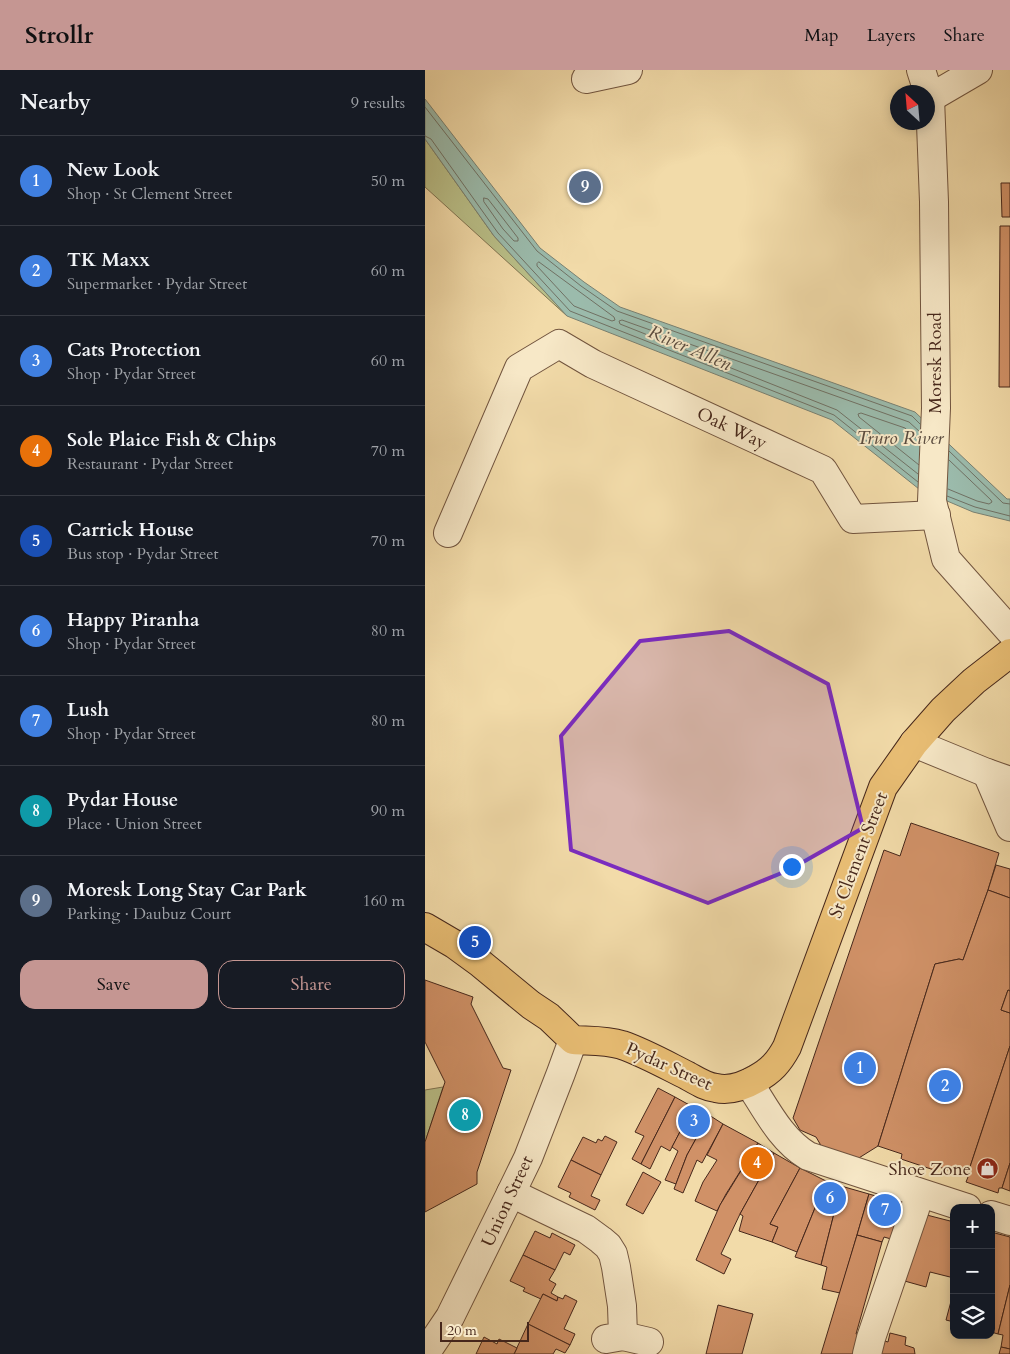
<!DOCTYPE html>
<html lang="en">
<head>
<meta charset="utf-8">
<style>
	:root { --surface:#171b24; --page:#20242c; --text:#f1f3f6; --muted:#9ea1a6; --line:#363941; --accent:#c59692 }
	body { margin:0; font-family:Cardo,serif; background:var(--page); color:var(--text) }
	.controls { position:absolute; right:15px; bottom:15px; display:grid; overflow:hidden; border-radius:10px; box-shadow:0 2px 12px #0003 }
	.controls button { width:45px; height:45px; display:grid; place-items:center; padding:0; border:0; border-bottom:1px solid var(--line); background:var(--surface); color:var(--text); font:25px sans-serif }
	.compass { position:absolute; left:465px; top:15px; width:45px; height:45px; border-radius:50%; background:var(--surface); box-shadow:0 2px 12px #0003; rotate:334deg }
	.scale { position:absolute; left:15px; bottom:12px; width:89px; box-sizing:border-box; padding-left:5px; border:2px solid #46271b; border-top:0; font-size:14px; line-height:18px; white-space:nowrap; color:#46271b; -webkit-text-stroke:4px #f7e8c7; paint-order:stroke }
	.you { position:absolute; left:366px; top:796px; width:18px; height:18px; margin:-12px; border:4px solid #fff; border-radius:50%; background:#1a73e8; box-shadow:0 0 0 8px #1a73e833 }
	.badge { display:grid; place-items:center; width:32px; height:32px; border-radius:50%; background:var(--accent); color:#fff; font-size:16px; font-weight:700 }
	.pin { position:absolute; translate:-50% -50%; border:2px solid #fff; box-shadow:0 1px 5px #0006 }
	.list { margin:0; padding:0; list-style:none }
	h2 { display:flex; justify-content:space-between; align-items:center; height:65px; margin:0; padding:0 20px; font-size:21px }
	h2 small { font-size:16px; font-weight:400; color:var(--muted) }
	.list li { display:grid; grid-template-columns:32px 1fr auto; gap:15px; align-items:center; box-sizing:border-box; height:90px; padding:0 20px; border-top:1px solid var(--line) }
	.list b { display:block; font-size:19px; white-space:nowrap }
	.list p { margin:0; font-size:16px; white-space:nowrap; color:var(--muted) }
	.list em { font-size:16px; font-style:normal; color:var(--muted) }
	.actions { display:flex; gap:10px; padding:15px 20px }
	.actions a { flex:1; padding:11px 0; border:1px solid var(--accent); border-radius:15px; text-align:center; font-size:18px; color:var(--accent) }
	.actions .main { background:var(--accent); color:#111 }
	.icon { flex:none; width:28px; height:28px; fill:none; stroke:currentColor; stroke-width:2; stroke-linecap:round; stroke-linejoin:round }
	.map { position:relative; flex:none; width:585px; height:1284px; overflow:hidden }
	header { display:flex; align-items:center; gap:30px; box-sizing:border-box; height:70px; padding:0 25px; background:var(--accent); color:#111 }
	header strong { font-size:24px }
	nav { display:flex; gap:28px; margin-inline-start:auto; font-size:18px }
	main { display:flex }
	aside { flex:1; background:var(--surface) }
	.map>svg:first-child { display:block }
	.green { fill:#bac089; stroke:#807452 }
	.water { fill:#9bbbac; stroke:#798072 }
	.lines { fill:none; stroke-linecap:round; stroke-linejoin:round }
	.shore { stroke:#707164; stroke-width:1 }
	.building { fill:#d09167; stroke:#46271b }
	.minor-casing { stroke:#71543e; stroke-width:30 }
	.major-casing { stroke:#46271b; stroke-width:30 }
	.minor { stroke:#f7e8c7; stroke-width:28 }
	.major { stroke:#e9be74; stroke-width:28 }
	.marked { fill:#7b2cbf; fill-opacity:0.2; stroke:#7b2cbf; stroke-width:4; stroke-linejoin:round }
	.labels { text-anchor:middle; stroke-width:4; stroke-linejoin:round; paint-order:stroke }
	.street-label { font-size:18px; fill:#46271b; stroke:#f7e8c7 }
	.poi-label { font-size:18px; fill:#46271b; stroke:#f7e8c7; text-anchor:end }
	.water-label { font-size:19px; font-style:italic; fill:#5b4c3f; stroke:#f7e8c7 }
</style>
</head>
<body>
<header>
<strong>Strollr</strong>
<nav><a>Map</a><a>Layers</a><a>Share</a></nav>
</header>
<main>
<aside>
<h2>Nearby<small>9 results</small></h2>
<ul class="list">
<li><span class="badge" style="background:#3f7fe0">1</span><div><b>New Look</b><p>Shop · St Clement Street</p></div><em>50 m</em></li>
<li><span class="badge" style="background:#3f7fe0">2</span><div><b>TK Maxx</b><p>Supermarket · Pydar Street</p></div><em>60 m</em></li>
<li><span class="badge" style="background:#3f7fe0">3</span><div><b>Cats Protection</b><p>Shop · Pydar Street</p></div><em>60 m</em></li>
<li><span class="badge" style="background:#e8710a">4</span><div><b>Sole Plaice Fish &amp; Chips</b><p>Restaurant · Pydar Street</p></div><em>70 m</em></li>
<li><span class="badge" style="background:#1a4fb4">5</span><div><b>Carrick House</b><p>Bus stop · Pydar Street</p></div><em>70 m</em></li>
<li><span class="badge" style="background:#3f7fe0">6</span><div><b>Happy Piranha</b><p>Shop · Pydar Street</p></div><em>80 m</em></li>
<li><span class="badge" style="background:#3f7fe0">7</span><div><b>Lush</b><p>Shop · Pydar Street</p></div><em>80 m</em></li>
<li><span class="badge" style="background:#0f9aa8">8</span><div><b>Pydar House</b><p>Place · Union Street</p></div><em>90 m</em></li>
<li><span class="badge" style="background:#5c6f8a">9</span><div><b>Moresk Long Stay Car Park</b><p>Parking · Daubuz Court</p></div><em>160 m</em></li>
</ul>
<div class="actions"><a class="main">Save</a><a>Share</a></div>
</aside>
<div class="map">
<svg width="585" height="1284" viewBox="0 0 585 1284">
	<rect width="100%" height="100%" fill="#f2dba9"/>
	<filter id="stains"><feTurbulence type="fractalNoise" baseFrequency=".004" numOctaves="4"/><feColorMatrix values="0 0 0 0 .2 0 0 0 0 .09 0 0 0 0 .02 0 0 0 .5 -.17"/></filter>
	<radialGradient id="worn" r=".72"><stop offset=".6" stop-color="#630" stop-opacity="0"/><stop offset="1" stop-color="#630" stop-opacity=".3"/></radialGradient>
	<g class="green">
		<polygon points="0,69 69,166 142,246 0,117"/>
		<polygon points="18,1017 0,1072 0,1020"/>
	</g>
	<polygon class="water" points="0,29 115,178 159,212 195,237 490,342 582,429 585,429 585,451 548,442 494,419 407,350 142,246 69,166 0,69"/>
	<g class="lines">
		<g class="shore">
			<polyline points="0,37 112,181 156,216 192,241 487,346 495,354"/>
			<polyline points="0,66 6,69 73,163 145,241 409,345 493,412"/>
			<polygon points="59,128 63,129 93,168 93,171 89,171 78,159 59,132"/>
			<polygon points="114,192 189,247 190,250 187,251 149,236 112,196 112,194"/>
			<polyline points="524,381 578,433 585,434"/>
			<polyline points="494,395 434,347 433,344 436,343 480,358 495,372"/>
			<polyline points="493,404 412,340 195,254 194,251 197,250 484,352 495,362"/>
			<polyline points="523,419 552,431 564,434 567,432 566,430 524,390"/>
			<polyline points="522,426 550,437 585,446"/>
		</g>
	</g>
	<g class="building">
		<polygon points="576,113 585,113 585,147 577,147"/>
		<polygon points="575,156 585,156 585,317 574,317"/>
		<polygon points="486,753 574,783 563,820 538,890 534,889 510,894 453,1076 429,1091 398,1079 391,1067 375,1060 368,1048 459,780 475,786"/>
		<polygon points="571,795 585,799 585,828 563,820"/>
		<polygon points="563,820 585,828 585,921 583,920 576,940 585,943 585,976 542,1106 514,1097 512,1101 476,1089 477,1084 453,1076 510,894 534,889 538,890"/>
		<polygon points="0,910 48,927 46,934 78,998 86,1000 52,1102 52,1114 0,1142 0,1072 20,1012 0,972"/>
		<polygon points="583,920 585,921 585,943 576,940"/>
		<polygon points="585,976 585,1093 577,1118 574,1118 573,1123 541,1112 543,1107 542,1106"/>
		<polygon points="233,1018 250,1027 216,1094 207,1089 219,1066 210,1062"/>
		<polygon points="250,1027 268,1037 245,1081 236,1076 225,1099 216,1094"/>
		<polygon points="268,1037 284,1045 262,1085 251,1114 240,1110 253,1081 247,1077"/>
		<polygon points="284,1045 298,1054 277,1093 272,1090 258,1123 249,1119 262,1085"/>
		<polygon points="298,1054 333,1073 301,1124 292,1141 270,1131 278,1112 292,1090 282,1085"/>
		<polygon points="180,1066 192,1072 176,1105 146,1090 158,1067 171,1073 173,1069 177,1071"/>
		<polygon points="333,1073 349,1083 315,1144 296,1184 306,1189 299,1204 271,1190 295,1135"/>
		<polygon points="349,1083 375,1098 345,1154 353,1157 347,1172 314,1161 318,1146 315,1144"/>
		<polygon points="146,1090 176,1105 166,1126 175,1130 170,1140 144,1127 146,1123 133,1117"/>
		<polygon points="585,1093 585,1121 577,1118"/>
		<polygon points="375,1098 401,1111 372,1182 347,1172 353,1157 345,1154"/>
		<polygon points="218,1102 236,1112 218,1144 201,1135"/>
		<polygon points="401,1111 416,1116 396,1195 370,1187"/>
		<polygon points="416,1116 444,1124 415,1223 397,1219 402,1197 396,1195"/>
		<polygon points="444,1124 485,1136 473,1171 459,1167 457,1172 432,1165"/>
		<polygon points="494,1143 529,1152 529,1208 505,1202 501,1217 476,1210"/>
		<polygon points="110,1161 125,1168 127,1163 150,1175 145,1185 139,1182 130,1200 98,1185"/>
		<polygon points="566,1162 585,1167 585,1215 573,1264 566,1262"/>
		<polygon points="432,1165 457,1172 431,1264 441,1266 436,1284 396,1284"/>
		<polygon points="98,1185 130,1200 124,1210 131,1214 126,1223 133,1227 132,1231 118,1224 116,1229 98,1221 100,1218 85,1211"/>
		<polygon points="585,1215 585,1279 576,1277 578,1265 573,1264"/>
		<polygon points="529,1220 529,1252 521,1250"/>
		<polygon points="118,1224 132,1231 133,1227 138,1229 140,1225 152,1231 139,1259 150,1264 145,1275 103,1254"/>
		<polygon points="293,1235 328,1244 317,1284 281,1284"/>
		<polygon points="103,1254 145,1275 140,1283 131,1279 128,1284 89,1284"/>
		<polygon points="465,1263 481,1267 480,1275 489,1278 490,1284 450,1284 453,1269 463,1272"/>
		<polygon points="59,1267 72,1274 74,1269 92,1278 89,1284 51,1284"/>
		<polygon points="576,1277 585,1279 585,1284 574,1284"/>
	</g>
	<g class="lines">
		<defs>
			<g id="minor">
				<polyline points="496,0 505,28 509,132 511,338 507,431 521,489 585,561"/>
				<polyline points="161,9 203,0"/>
				<polyline points="505,28 553,0"/>
				<polyline points="23,463 94,298 134,274 168,294 398,400 428,449 511,445"/>
				<polyline points="489,673 562,703 585,711"/>
				<polyline points="562,703 585,757"/>
				<path d="M324,1013c17,26 32,57 59,73l159,52"/>
				<polyline points="86,1123 161,1159 176,1170 183,1176 188,1184 191,1197 197,1236 198,1266 181,1269"/>
				<polyline points="566,1145 585,1151"/>
				<polyline points="198,1266 224,1272"/>
				<polyline points="0,1284 25,1247 86,1123 103,1088 136,1003 148,970"/>
				<polyline points="442,1284 446,1268 490,1139 494,1123"/>
			</g>
			<path id="major" d="M0,857l29,17 26,19 51,42 18,12 24,23c17,1 33,0 49,5 23,8 44,20 66,31 9,5 18,11 28,12 14,3 28,-2 40,-9 15,-8 23,-17 31,-32l96,-260 31,-44 29,-33 31,-29 36,-28"/>
		</defs>
		<use href="#minor" class="minor-casing"/>
		<use href="#major" class="major-casing"/>
		<use href="#minor" class="minor"/>
		<use href="#major" class="major"/>
	</g>
	<path class="marked" d="M304,561l99,53 35,144 -74,42 -81,33 -137,-53 -10,-114 79,-95z"/>
	<defs>
		<symbol id="shop-disc" viewBox="-11 -11 22 22"><circle r="9.5" fill="#8f2418" stroke="#f7e8c7"/><path d="M-5-2.5h2.3a2.7 3.5 0 0 1 5.4 0H5L5.5 6h-11ZM-1.5-2.5h3a1.5 2.3 0 0 0-3 0Z" fill="#fff"/></symbol>
	</defs>
	<g fill-rule="evenodd">
		<use href="#shop-disc" x="550" y="1086" width="25" height="25"/>
	</g>
	<g class="labels">
		<g class="street-label">
			<text transform="translate(510 293) rotate(-90)" y="6">Moresk Road</text>
			<text transform="translate(307 358) rotate(25)" y="6">Oak Way</text>
			<text transform="translate(433 785) rotate(-69)" y="6">St Clement Street</text>
			<text transform="translate(244 996) rotate(24)" y="6">Pydar Street</text>
			<text transform="translate(82 1131) rotate(-65)" y="6">Union Street</text>
		</g>
		<g class="poi-label">
			<text x="546" y="1105">Shoe Zone</text>
		</g>
		<g class="water-label">
			<text transform="translate(265 277) rotate(23)" y="7">River Allen</text>
			<text x="475" y="374">Truro River</text>
		</g>
	</g>
	<rect width="100%" height="100%" filter="url(#stains)"/>
	<rect width="100%" height="100%" fill="url(#worn)"/>
</svg>
<div class="controls">
<button>+</button>
<button>−</button>
<button><svg class="icon" aria-label="layers" viewBox="0 0 24 24"><path d="M12 4l9 5-9 5-9-5zM3 14l9 5 9-5"/></svg></button>
</div>
<svg class="compass" viewBox="-18 -18 36 36"><path d="M0-13l5 13h-10z" fill="#e53935"/><path d="M0 13l5-13h-10z" fill="#9ea1a6"/></svg>
<div class="scale">20 m</div>
<div class="you"></div>
<div class="pin badge" style="left:435px;top:998px;background:#3f7fe0">1</div>
<div class="pin badge" style="left:520px;top:1016px;background:#3f7fe0">2</div>
<div class="pin badge" style="left:269px;top:1051px;background:#3f7fe0">3</div>
<div class="pin badge" style="left:332px;top:1093px;background:#e8710a">4</div>
<div class="pin badge" style="left:50px;top:872px;background:#1a4fb4">5</div>
<div class="pin badge" style="left:405px;top:1128px;background:#3f7fe0">6</div>
<div class="pin badge" style="left:460px;top:1140px;background:#3f7fe0">7</div>
<div class="pin badge" style="left:40px;top:1045px;background:#0f9aa8">8</div>
<div class="pin badge" style="left:160px;top:117px;background:#5c6f8a">9</div>
</div>
</main>
</body>
</html>
